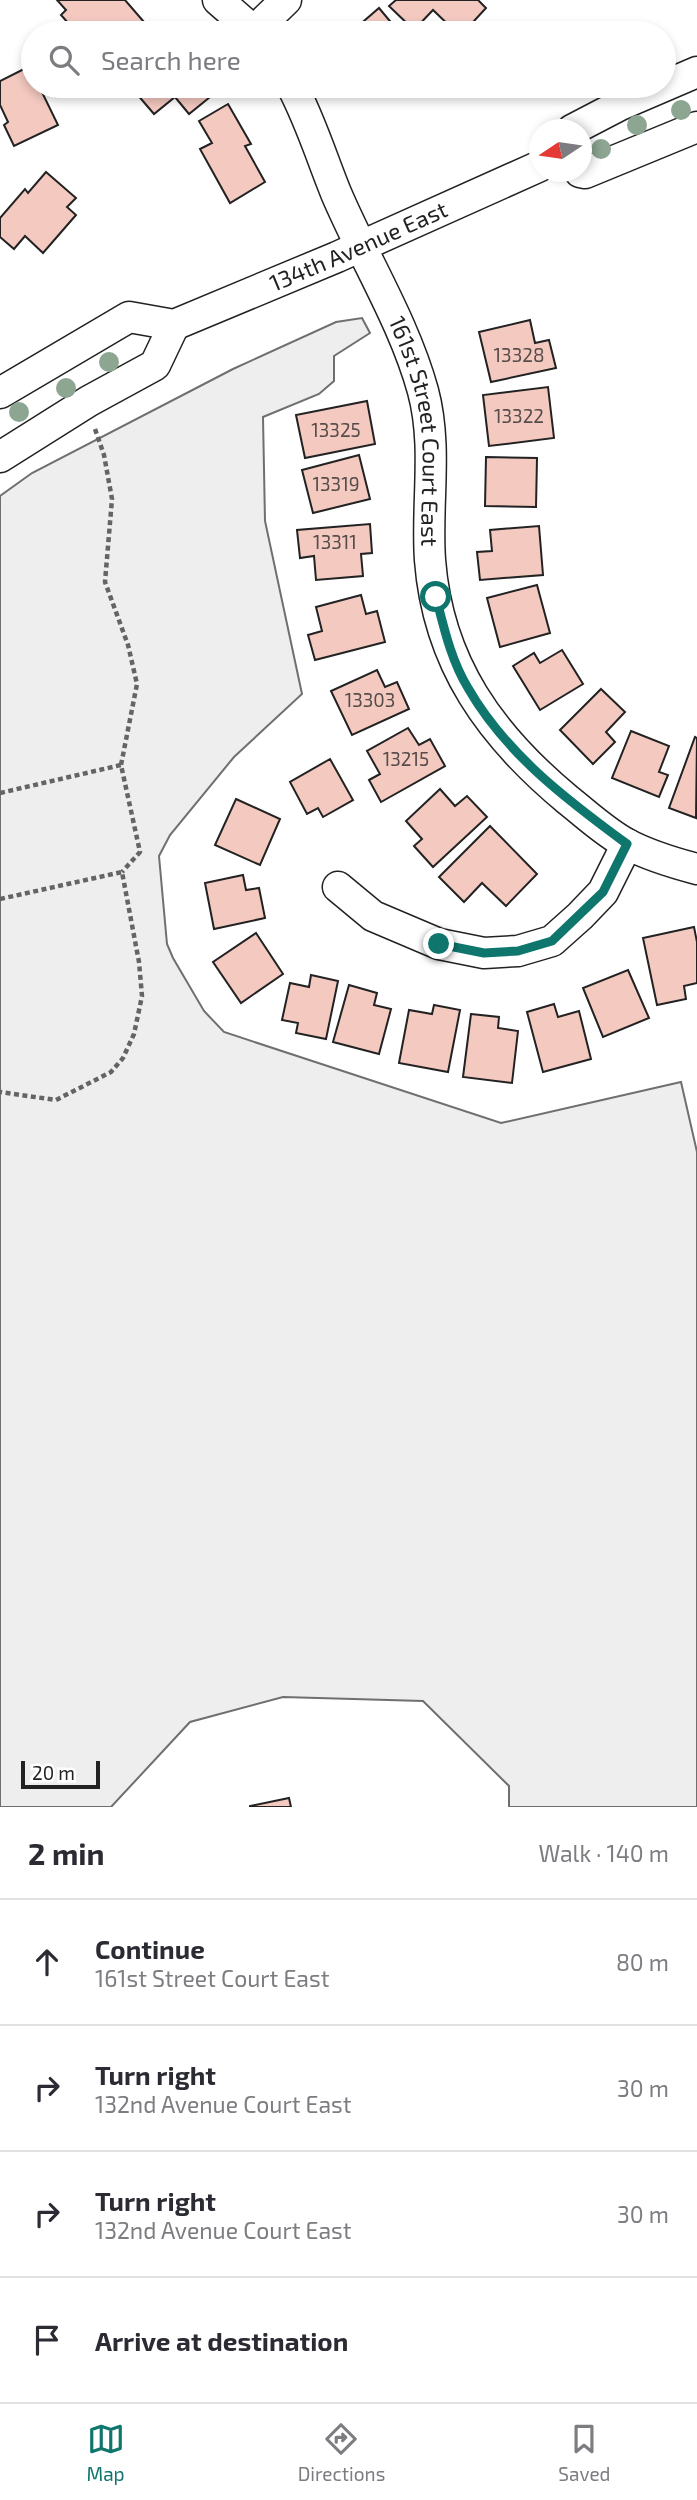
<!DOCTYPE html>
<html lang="en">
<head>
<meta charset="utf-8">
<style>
	:root { --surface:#fff; --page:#f7f7f7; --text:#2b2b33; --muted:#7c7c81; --line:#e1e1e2; --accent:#0f766e }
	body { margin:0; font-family:"Exo 2",sans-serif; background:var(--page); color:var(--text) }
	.compass { position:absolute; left:529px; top:119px; width:63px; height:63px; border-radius:50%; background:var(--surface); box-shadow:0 4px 10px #0003; rotate:257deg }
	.scale { position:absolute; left:21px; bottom:18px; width:79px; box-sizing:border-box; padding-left:7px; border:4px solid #222; border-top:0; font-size:19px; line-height:24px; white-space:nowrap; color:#222; -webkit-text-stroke:5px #fff; paint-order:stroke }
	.stop { position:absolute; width:21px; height:21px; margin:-16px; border:5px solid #0f766e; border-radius:50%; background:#fff }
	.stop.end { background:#0f766e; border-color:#fff; box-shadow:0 2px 7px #0008 }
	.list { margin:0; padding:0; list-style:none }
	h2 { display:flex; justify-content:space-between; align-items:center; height:91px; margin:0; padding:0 28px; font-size:30px }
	h2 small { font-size:23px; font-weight:400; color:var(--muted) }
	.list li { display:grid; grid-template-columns:46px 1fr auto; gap:21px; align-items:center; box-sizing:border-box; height:126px; padding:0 28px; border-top:2px solid var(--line) }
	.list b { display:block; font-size:26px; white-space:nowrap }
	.list p { margin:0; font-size:23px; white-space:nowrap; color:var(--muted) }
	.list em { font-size:23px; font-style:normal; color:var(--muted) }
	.icon { flex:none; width:38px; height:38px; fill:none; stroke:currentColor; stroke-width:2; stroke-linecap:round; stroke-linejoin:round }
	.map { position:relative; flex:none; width:697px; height:1807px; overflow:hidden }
	.search { position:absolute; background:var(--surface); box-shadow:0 4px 10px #0003; left:21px; right:21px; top:21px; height:77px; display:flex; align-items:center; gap:18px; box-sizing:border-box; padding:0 24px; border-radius:38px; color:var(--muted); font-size:26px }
	.sheet { height:595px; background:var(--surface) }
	nav { display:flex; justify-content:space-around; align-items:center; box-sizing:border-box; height:98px; border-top:2px solid var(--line); background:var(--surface); font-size:19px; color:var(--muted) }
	nav a { display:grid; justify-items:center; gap:4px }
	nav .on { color:var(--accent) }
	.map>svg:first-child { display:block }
	.green { fill:#eee; stroke:#6f6f6f; stroke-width:2 }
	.building { fill:#f3c9c0; stroke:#222; stroke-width:2 }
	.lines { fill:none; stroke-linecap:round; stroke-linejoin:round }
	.minor-casing { stroke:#222; stroke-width:33 }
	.path { stroke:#646464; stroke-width:4.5; stroke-dasharray:5 3.5; stroke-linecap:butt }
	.minor { stroke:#fff; stroke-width:30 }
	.tree { fill:#8da692 }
	.route { stroke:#0f766e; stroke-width:9 }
	.labels { text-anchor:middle; stroke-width:5; stroke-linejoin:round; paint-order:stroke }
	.number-label { font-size:19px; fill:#564c4a }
	.street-label { font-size:23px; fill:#222; stroke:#fff }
</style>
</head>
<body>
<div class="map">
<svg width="697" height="1807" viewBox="0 0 697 1807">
	<rect width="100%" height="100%" fill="#fff"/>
	<polygon class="green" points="362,318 370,333 334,356 334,381 319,394 263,417 265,521 302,694 234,757 170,835 159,856 167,944 173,958 204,1011 224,1032 501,1123 681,1082 697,1152 697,1807 509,1807 509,1786 423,1701 283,1697 190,1722 111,1807 0,1807 0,496 32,473 233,369 336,322"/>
	<g class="building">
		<polygon points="57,0 125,0 144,22 132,33 77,33 61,15 66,10"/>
		<polygon points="396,0 478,0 486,8 463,33 457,33 433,10 414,30 389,6"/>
		<polygon points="379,8 399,32 397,33 350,33"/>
		<polygon points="30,66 33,74 33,86 39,86 58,125 14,146 4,125 8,122 0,105 0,81"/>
		<polygon points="130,86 208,86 215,93 189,114 175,97 154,114"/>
		<polygon points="228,104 251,144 245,146 265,182 230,203 200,149 212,143 199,121"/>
		<polygon points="46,172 76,198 67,207 76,215 43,253 25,236 14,249 0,237 0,218 25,189 28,193"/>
		<polygon points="530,320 535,343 549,340 556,368 491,382 479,332"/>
		<polygon points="548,387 554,438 489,446 483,395"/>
		<polygon points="367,401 375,444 305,458 296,415"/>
		<polygon points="359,455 370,499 313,513 302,470"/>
		<polygon points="486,457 537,458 536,507 485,506"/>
		<polygon points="370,524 372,553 361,554 363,576 316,580 314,556 300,558 297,530"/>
		<polygon points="539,526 543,575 480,580 477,552 492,551 490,530"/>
		<polygon points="537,585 550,633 500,647 487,598"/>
		<polygon points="361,595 366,614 377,611 385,642 315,660 308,635 322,631 316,607"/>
		<polygon points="562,650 583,684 540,710 513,666 534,653 540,663"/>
		<polygon points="377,670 385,687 397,682 409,709 352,735 331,691"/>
		<polygon points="601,689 625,712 606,732 615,742 593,764 560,730"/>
		<polygon points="408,728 419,745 430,739 445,766 381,802 369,780 380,774 367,751"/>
		<polygon points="631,731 669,746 659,772 668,775 659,797 612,778"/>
		<polygon points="695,737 697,738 696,818 669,808"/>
		<polygon points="330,759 353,800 323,817 318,808 307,814 290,782"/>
		<polygon points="440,789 455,806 467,796 487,817 433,867 414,846 422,839 406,821"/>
		<polygon points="236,799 280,819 260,865 215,845"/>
		<polygon points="490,826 537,874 506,906 482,883 464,902 439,877"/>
		<polygon points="243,875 246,890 259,888 265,918 214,929 205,883"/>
		<polygon points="694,927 697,942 697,983 684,986 686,999 657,1005 643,938"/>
		<polygon points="256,933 283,974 241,1003 213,962"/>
		<polygon points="628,970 649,1018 603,1037 583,988"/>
		<polygon points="311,975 338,981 326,1039 296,1033 298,1023 282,1020 290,983 309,987"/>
		<polygon points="349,985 377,993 374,1005 391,1009 379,1054 333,1042"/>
		<polygon points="554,1004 558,1017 579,1011 591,1059 543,1072 527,1012"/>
		<polygon points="434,1005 460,1010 448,1072 399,1063 409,1010 432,1014"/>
		<polygon points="471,1014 499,1017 498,1028 518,1031 512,1083 463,1077"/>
		<polygon points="289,1798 291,1807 250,1807 250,1806"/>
	</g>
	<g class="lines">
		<defs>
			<g id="minor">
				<polyline points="218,0 256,33"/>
				<polyline points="254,31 286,0"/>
				<path id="s1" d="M292,86c19,36 29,70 44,107 28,66 68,129 87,198 15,56 3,113 7,169 8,104 61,176 138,240 19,15 38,33 59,44 21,11 47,19 70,25"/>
				<polyline points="572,130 620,105 697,72"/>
				<polyline points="580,172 585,173 697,127"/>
				<path id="s2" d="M0,393l129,-76 45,8 163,-68 203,-91"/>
				<polyline points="0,457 89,401 155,365 174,325"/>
				<polyline points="338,887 373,916 439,944 484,953 518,951 552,941 580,916 603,892 627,844"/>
			</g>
		</defs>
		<use href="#minor" class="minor-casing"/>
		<g class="path">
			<polyline points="95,429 104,455 112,499 105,582 128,645 137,684 121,765 140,852 122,872"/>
			<polyline points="0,793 121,765"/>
			<polyline points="0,899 122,872 139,962 142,996 134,1034 123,1058 111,1072 56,1100 0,1092"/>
		</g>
		<use href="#minor" class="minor"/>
	</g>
	<g class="tree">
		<circle cx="681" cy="110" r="10"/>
		<circle cx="637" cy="125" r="10"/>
		<circle cx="601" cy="149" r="10"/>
		<circle cx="109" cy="362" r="10"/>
		<circle cx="66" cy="388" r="10"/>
		<circle cx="19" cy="412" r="10"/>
	</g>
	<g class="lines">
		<path class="route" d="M436,597c8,31 15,63 32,91 38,66 99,112 159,156l-24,48 -51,49 -34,10 -34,2 -45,-9"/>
	</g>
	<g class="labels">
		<g class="number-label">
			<text x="519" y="362">13328</text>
			<text x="519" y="423">13322</text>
			<text x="336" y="437">13325</text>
			<text x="336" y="491">13319</text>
			<text x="335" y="549">13311</text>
			<text x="370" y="707">13303</text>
			<text x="406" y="766">13215</text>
		</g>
		<g class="street-label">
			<text dy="8" stroke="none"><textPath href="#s2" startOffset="396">134th Avenue East</textPath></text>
			<text dy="8" stroke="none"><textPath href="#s1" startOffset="371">161st Street Court East</textPath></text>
		</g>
	</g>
</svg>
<svg class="compass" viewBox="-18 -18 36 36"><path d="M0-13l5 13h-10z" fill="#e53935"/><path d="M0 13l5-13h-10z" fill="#7c7c81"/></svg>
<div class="scale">20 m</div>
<div class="stop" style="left:436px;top:597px"></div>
<div class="stop end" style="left:439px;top:944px"></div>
<div class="search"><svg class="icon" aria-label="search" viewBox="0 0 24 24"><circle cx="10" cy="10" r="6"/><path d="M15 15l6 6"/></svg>Search here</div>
</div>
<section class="sheet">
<h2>2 min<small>Walk · 140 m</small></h2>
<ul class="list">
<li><svg class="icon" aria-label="ahead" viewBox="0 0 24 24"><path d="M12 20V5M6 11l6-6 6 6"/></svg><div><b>Continue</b><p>161st Street Court East</p></div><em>80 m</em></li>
<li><svg class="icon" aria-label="right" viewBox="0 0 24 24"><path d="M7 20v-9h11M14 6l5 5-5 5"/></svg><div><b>Turn right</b><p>132nd Avenue Court East</p></div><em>30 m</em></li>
<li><svg class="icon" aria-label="right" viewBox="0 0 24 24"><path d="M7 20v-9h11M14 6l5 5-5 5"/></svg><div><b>Turn right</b><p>132nd Avenue Court East</p></div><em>30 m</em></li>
<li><svg class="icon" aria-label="arrive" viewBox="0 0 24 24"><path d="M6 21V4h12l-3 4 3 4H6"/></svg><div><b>Arrive at destination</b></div></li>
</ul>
</section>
<nav>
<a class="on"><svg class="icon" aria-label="map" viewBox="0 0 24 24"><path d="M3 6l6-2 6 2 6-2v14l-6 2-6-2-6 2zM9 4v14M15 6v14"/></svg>Map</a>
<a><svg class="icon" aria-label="directions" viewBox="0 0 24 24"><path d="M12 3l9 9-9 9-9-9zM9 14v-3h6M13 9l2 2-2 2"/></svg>Directions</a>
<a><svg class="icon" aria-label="saved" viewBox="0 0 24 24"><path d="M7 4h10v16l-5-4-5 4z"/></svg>Saved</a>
</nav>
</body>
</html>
